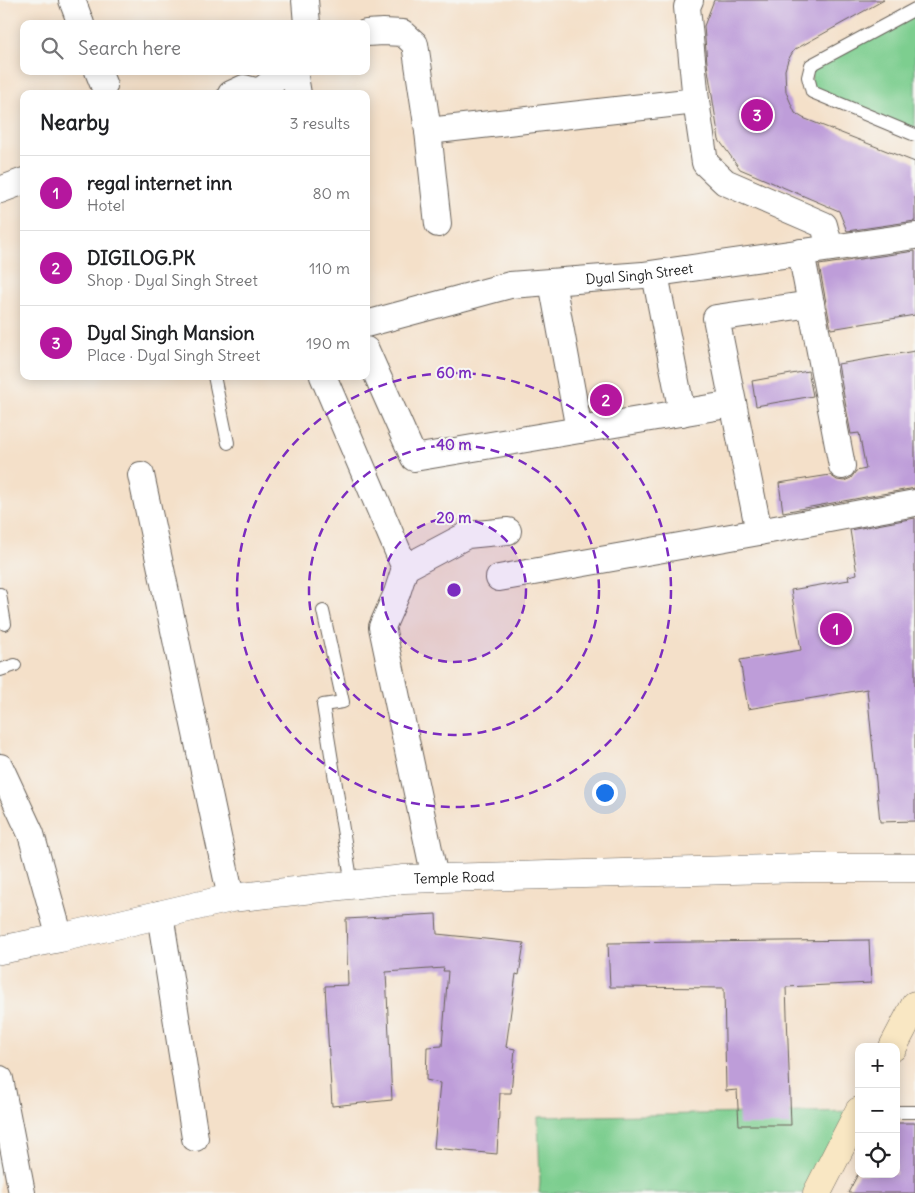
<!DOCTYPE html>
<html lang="en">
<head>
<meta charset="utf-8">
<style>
	:root { --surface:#fff; --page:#f2f2f2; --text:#202124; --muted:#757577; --line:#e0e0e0; --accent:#b5179e }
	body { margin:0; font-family:Delius,sans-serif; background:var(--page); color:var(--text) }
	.controls { position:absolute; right:15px; bottom:15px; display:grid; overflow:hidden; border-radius:10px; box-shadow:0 2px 12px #0003 }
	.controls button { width:45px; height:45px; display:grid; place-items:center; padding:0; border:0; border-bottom:1px solid var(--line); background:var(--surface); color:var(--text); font:25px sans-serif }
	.you { position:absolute; left:604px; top:792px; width:18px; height:18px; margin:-12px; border:4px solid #fff; border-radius:50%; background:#1a73e8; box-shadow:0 0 0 8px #1a73e833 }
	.badge { display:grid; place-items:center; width:32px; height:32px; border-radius:50%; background:var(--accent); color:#fff; font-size:16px; font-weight:700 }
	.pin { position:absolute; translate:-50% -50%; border:2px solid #fff; box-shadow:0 1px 5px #0006 }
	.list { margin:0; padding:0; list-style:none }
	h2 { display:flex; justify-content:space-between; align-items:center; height:65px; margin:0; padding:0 20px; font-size:21px }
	h2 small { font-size:16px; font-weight:400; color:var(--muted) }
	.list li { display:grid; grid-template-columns:32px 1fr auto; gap:15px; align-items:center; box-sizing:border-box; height:75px; padding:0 20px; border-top:1px solid var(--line) }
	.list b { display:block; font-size:19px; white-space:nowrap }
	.list p { margin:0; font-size:16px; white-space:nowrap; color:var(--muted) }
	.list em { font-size:16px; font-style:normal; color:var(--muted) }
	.icon { flex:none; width:28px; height:28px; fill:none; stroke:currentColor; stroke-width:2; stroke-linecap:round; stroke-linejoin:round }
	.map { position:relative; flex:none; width:915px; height:1193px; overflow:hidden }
	.search { position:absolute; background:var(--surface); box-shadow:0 2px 12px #0003; left:20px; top:20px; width:350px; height:55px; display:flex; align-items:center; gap:12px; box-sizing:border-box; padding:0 18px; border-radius:10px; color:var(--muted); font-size:19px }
	.panel { position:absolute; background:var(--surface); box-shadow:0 2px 12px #0003; left:20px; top:90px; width:350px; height:290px; border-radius:10px }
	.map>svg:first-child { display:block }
	.green { fill:#7dce8f; stroke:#4c7556 }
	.building { fill:#be9dd9 }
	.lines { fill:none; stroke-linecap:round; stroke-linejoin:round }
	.service-casing { stroke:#686159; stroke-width:14 }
	.minor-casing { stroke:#686159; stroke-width:28 }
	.tertiary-casing { stroke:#686159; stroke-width:29 }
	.secondary-casing { stroke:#686159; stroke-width:29 }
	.service { stroke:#fff; stroke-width:12 }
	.minor { stroke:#fff; stroke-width:26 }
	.tertiary { stroke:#fff; stroke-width:28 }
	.secondary { stroke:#f9e7c3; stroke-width:28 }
	.ring { fill:none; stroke:#7b2cbf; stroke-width:2.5; stroke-dasharray:9 6 }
	.labels { text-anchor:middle; stroke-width:4; stroke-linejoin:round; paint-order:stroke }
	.street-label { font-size:14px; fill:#1c1c1c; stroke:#f6f6f2 }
	.centre { fill:#7b2cbf; stroke:#f6f6f2; stroke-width:2.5 }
	.ring-label { font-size:15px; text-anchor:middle; font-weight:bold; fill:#7b2cbf; stroke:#f6f6f2; stroke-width:4; stroke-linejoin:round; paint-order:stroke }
</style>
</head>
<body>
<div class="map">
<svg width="915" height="1193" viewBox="0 0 915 1193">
	<rect width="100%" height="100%" fill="#f6f6f2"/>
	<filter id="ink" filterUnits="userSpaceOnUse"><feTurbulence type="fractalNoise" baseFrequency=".02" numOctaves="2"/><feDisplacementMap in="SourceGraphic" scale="10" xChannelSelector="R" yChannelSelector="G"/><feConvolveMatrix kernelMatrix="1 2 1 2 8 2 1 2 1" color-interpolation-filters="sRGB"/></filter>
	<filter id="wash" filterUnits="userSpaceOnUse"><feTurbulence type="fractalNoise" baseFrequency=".0096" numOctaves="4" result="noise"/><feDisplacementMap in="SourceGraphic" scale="20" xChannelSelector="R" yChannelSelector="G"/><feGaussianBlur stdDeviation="1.12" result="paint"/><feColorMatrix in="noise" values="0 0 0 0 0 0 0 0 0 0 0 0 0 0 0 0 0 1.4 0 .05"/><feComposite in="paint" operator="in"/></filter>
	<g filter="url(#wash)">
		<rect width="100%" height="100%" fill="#f4e0c9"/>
		<g class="green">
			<polygon points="915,9 915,135 812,92 811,65"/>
			<polygon points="859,1111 817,1193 539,1193 540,1182 538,1117"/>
		</g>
		<g id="blocks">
			<g class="building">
				<polygon points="714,0 884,0 794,50 788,60 785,70 786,92 795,113 803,118 915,162 915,221 847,231 839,211 740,169 719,140 707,63 704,26"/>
				<polygon points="915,251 915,315 831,329 819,265"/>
				<polygon points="915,351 915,488 783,512 779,483 830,475 837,480 844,481 851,478 856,471 866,469 859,433 851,434 838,364"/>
				<polygon points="808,371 813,396 756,406 752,381"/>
				<polygon points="915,518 915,821 880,822 867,689 748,709 740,660 801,650 791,590 849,580 848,576 857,574 850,530"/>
				<polygon points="436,914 437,934 524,943 519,975 516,974 506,1047 515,1049 511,1093 500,1093 497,1154 434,1148 440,1083 426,1080 427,1047 442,1046 448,971 443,971 444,968 386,972 392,1100 332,1106 325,986 348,985 346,919"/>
				<polygon points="869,940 871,983 786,987 791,1125 739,1125 737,1090 726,1091 724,988 610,987 608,943"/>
				<polygon points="896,1123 915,1123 915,1193 848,1193 858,1174 896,1174"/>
			</g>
		</g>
	</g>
	<g filter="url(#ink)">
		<use href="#blocks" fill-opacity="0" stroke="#686159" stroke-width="1"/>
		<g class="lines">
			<defs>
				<g id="service">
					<polyline points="915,9 811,65 808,77 812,92 915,135"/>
					<polyline points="214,376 228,443"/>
					<polyline points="0,594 5,624"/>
					<polyline points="323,611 343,702 323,705 352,885"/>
					<polyline points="0,670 15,665"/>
					<polyline points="896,1112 915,1112"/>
				</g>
				<g id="minor">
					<polyline points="72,0 81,24"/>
					<polyline points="305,0 307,24"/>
					<polyline points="690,0 687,7 696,101 705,163 725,182 824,225 830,248"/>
					<polyline points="366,33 383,32 403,33 415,44 428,131 438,224"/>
					<polyline points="98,71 104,86"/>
					<polyline points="294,71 298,94"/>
					<polyline points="231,94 244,88 259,92 286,71"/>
					<polyline points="428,131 696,101"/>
					<polyline points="0,190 24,181"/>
					<polyline points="801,252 842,466"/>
					<polyline points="655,274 682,413"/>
					<polyline points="552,282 579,430"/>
					<polyline points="811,304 716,318 759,532 915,503"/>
					<path id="s1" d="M366,324l144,-39 133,-10 272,-39"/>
					<polyline points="366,350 414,458 733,404"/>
					<polyline points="323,376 405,568 397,593 382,627 435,878"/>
					<polyline points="141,475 231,898"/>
					<polyline points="405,568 467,535 508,531"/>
					<polyline points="499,578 759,532"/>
					<polyline points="0,767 31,834 60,938"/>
					<polyline points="160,914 195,1138"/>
					<polyline points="0,1079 22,1193"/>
				</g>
				<g id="tertiary">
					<path id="s2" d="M0,950l60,-12 171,-40 173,-19 401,-11h110"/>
				</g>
				<g id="secondary">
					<polyline points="893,1047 915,1005"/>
					<polyline points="817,1193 859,1111"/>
				</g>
			</defs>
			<use href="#service" class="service-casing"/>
			<use href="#minor" class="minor-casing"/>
			<use href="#tertiary" class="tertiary-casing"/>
			<use href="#secondary" class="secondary-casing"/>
			<use href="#service" class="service"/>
			<use href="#minor" class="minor"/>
			<use href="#tertiary" class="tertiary"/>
			<use href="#secondary" class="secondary"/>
		</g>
	</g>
	<circle cx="454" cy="590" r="72" fill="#7b2cbf" fill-opacity=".12"/>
	<g class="ring">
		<circle cx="454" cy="590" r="72"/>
		<circle cx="454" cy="590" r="145"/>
		<circle cx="454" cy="590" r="217"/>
	</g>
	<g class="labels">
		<g class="street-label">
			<text dy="5" stroke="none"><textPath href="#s1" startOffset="279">Dyal Singh Street</textPath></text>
			<text dy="5" stroke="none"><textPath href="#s2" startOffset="461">Temple Road</textPath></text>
		</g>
	</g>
	<circle cx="454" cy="590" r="8" class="centre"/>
	<g class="ring-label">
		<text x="454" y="378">60 m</text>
		<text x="454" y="450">40 m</text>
		<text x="454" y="523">20 m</text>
	</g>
</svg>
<div class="controls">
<button>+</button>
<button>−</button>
<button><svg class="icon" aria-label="locate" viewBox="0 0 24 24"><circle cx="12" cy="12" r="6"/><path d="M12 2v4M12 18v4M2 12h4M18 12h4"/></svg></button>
</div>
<div class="you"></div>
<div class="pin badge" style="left:836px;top:629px">1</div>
<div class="pin badge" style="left:606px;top:400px">2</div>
<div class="pin badge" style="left:757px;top:115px">3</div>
<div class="search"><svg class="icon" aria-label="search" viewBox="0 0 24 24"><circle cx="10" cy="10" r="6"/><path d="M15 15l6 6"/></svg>Search here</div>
<section class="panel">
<h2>Nearby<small>3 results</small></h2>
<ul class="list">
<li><span class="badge">1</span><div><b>regal internet inn</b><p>Hotel</p></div><em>80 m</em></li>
<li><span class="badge">2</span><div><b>DIGILOG.PK</b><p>Shop · Dyal Singh Street</p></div><em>110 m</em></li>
<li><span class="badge">3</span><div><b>Dyal Singh Mansion</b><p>Place · Dyal Singh Street</p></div><em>190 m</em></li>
</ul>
</section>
</div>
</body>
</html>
